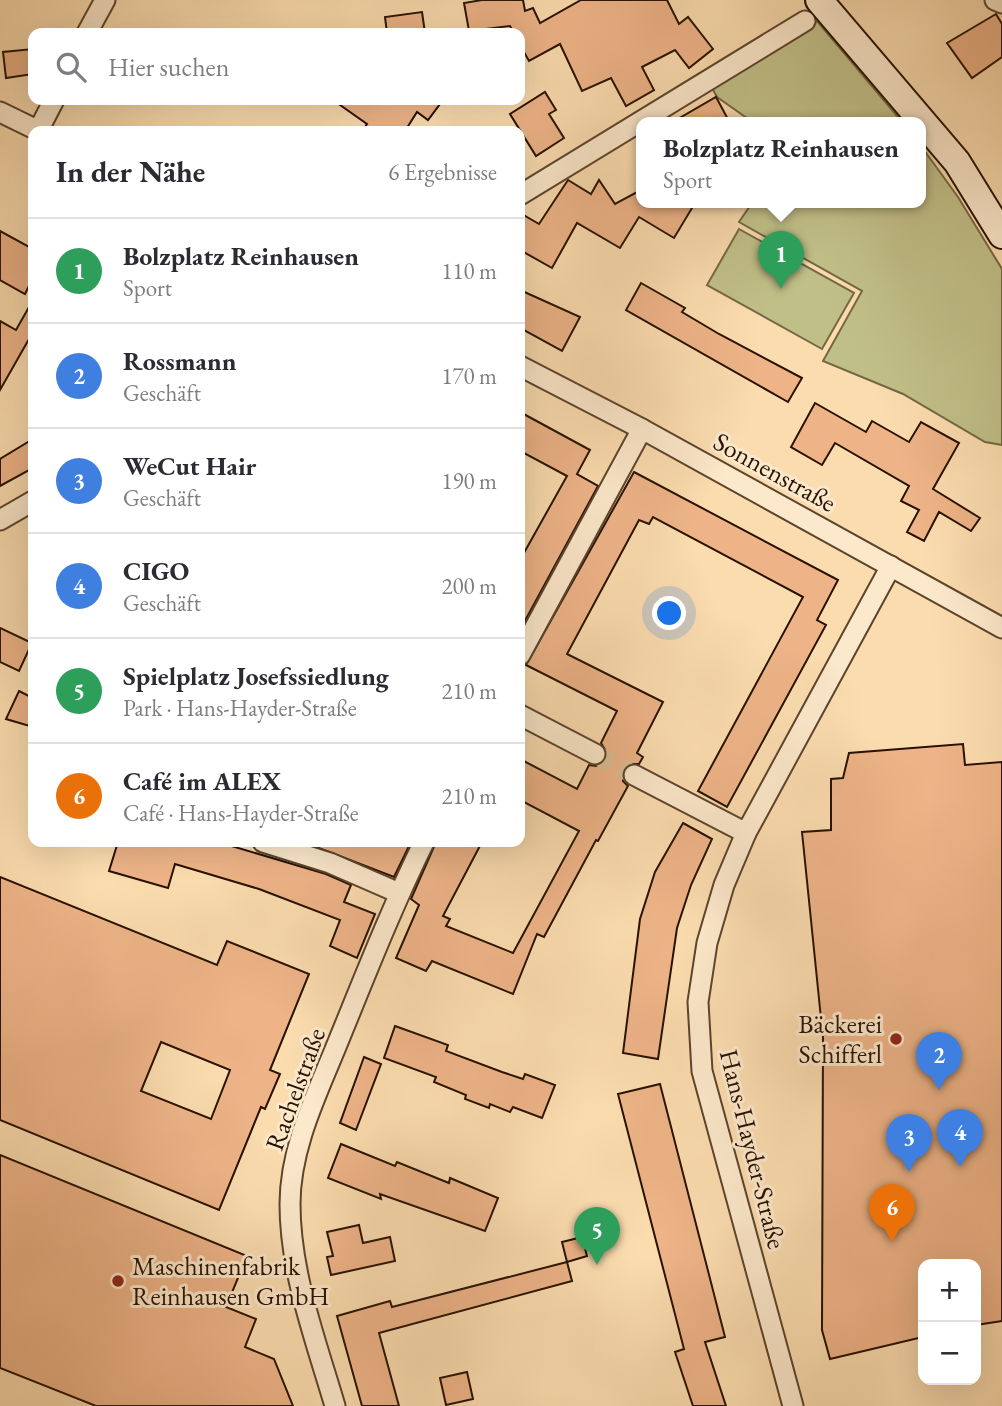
<!DOCTYPE html>
<html lang="de">
<head>
<meta charset="utf-8">
<style>
	:root { --surface:#fff; --page:#f7f7f7; --text:#2b2b33; --muted:#7c7c81; --line:#e1e1e2; --accent:#7c3aed }
	body { margin:0; font-family:"EB Garamond",serif; background:var(--page); color:var(--text) }
	.controls { position:absolute; right:21px; bottom:21px; display:grid; overflow:hidden; border-radius:14px; box-shadow:0 7px 28px #0002 }
	.controls button { width:63px; height:63px; display:grid; place-items:center; padding:0; border:0; border-bottom:2px solid var(--line); background:var(--surface); color:var(--text); font:35px sans-serif }
	.you { position:absolute; left:670px; top:614px; width:24px; height:24px; margin:-18px; border:5px solid #fff; border-radius:50%; background:#1a73e8; box-shadow:0 0 0 10px #1a73e833 }
	.badge { display:grid; place-items:center; width:46px; height:46px; border-radius:50%; background:var(--accent); color:#fff; font-size:23px; font-weight:700 }
	.pin { position:absolute; translate:-50% -58px; filter:drop-shadow(0 2px 4px #0008) }
	.pin::after { content:''; position:absolute; top:37px; width:24px; height:21px; background:inherit; clip-path:polygon(0 0,100% 0,50% 100%) }
	.popup { position:absolute; left:636px; top:117px; width:290px; height:91px; box-sizing:border-box; display:grid; place-content:center; border-radius:14px; background:var(--surface); filter:drop-shadow(0 2px 5px #0005); font-size:23px; white-space:nowrap; color:var(--muted) }
	.popup b { font-size:26px; color:var(--text) }
	.popup::after { content:''; position:absolute; left:50%; top:100%; margin-left:-14px; border:14px solid transparent; border-top-color:var(--surface) }
	.list { margin:0; padding:0; list-style:none }
	h2 { display:flex; justify-content:space-between; align-items:center; height:91px; margin:0; padding:0 28px; font-size:30px }
	h2 small { font-size:23px; font-weight:400; color:var(--muted) }
	.list li { display:grid; grid-template-columns:46px 1fr auto; gap:21px; align-items:center; box-sizing:border-box; height:105px; padding:0 28px; border-top:2px solid var(--line) }
	.list b { display:block; font-size:26px; white-space:nowrap }
	.list p { margin:0; font-size:23px; white-space:nowrap; color:var(--muted) }
	.list em { font-size:23px; font-style:normal; color:var(--muted) }
	.icon { flex:none; width:38px; height:38px; fill:none; stroke:currentColor; stroke-width:2; stroke-linecap:round; stroke-linejoin:round }
	.map { position:relative; flex:none; width:1002px; height:1406px; overflow:hidden }
	.search { position:absolute; background:var(--surface); box-shadow:0 7px 28px #0002; left:28px; top:28px; width:497px; height:77px; display:flex; align-items:center; gap:18px; box-sizing:border-box; padding:0 24px; border-radius:14px; color:var(--muted); font-size:26px }
	.panel { position:absolute; background:var(--surface); box-shadow:0 7px 28px #0002; left:28px; top:126px; width:497px; height:721px; border-radius:14px }
	.map>svg:first-child { display:block }
	.green { fill:#c1bf88; stroke:#746844; stroke-width:2 }
	.building { fill:#eeb488; stroke:#271100; stroke-width:2; fill-rule:evenodd }
	.lines { fill:none; stroke-linecap:round; stroke-linejoin:round }
	.street-tunnel { stroke:#dbbe95; stroke-width:19; stroke-dasharray:19 10; stroke-linecap:butt }
	.street-casing { stroke:#5c442c; stroke-width:23 }
	.secondary-casing { stroke:#271100; stroke-width:30 }
	.street { stroke:#fce8cb; stroke-width:19 }
	.secondary { stroke:#fce8cb; stroke-width:26 }
	.poi-dot { fill:#8f2418; stroke:#fce8cb; stroke-width:2.5 }
	.labels { text-anchor:middle; stroke-width:6; stroke-linejoin:round; paint-order:stroke }
	.street-label { font-size:26px; fill:#271100; stroke:#fce8cb }
	.poi-label { font-size:26px; fill:#271100; stroke:#fce8cb; text-anchor:end }
</style>
</head>
<body>
<div class="map">
<svg width="1002" height="1406" viewBox="0 0 1002 1406">
	<rect width="100%" height="100%" fill="#fbdcaf"/>
	<filter id="stains"><feTurbulence type="fractalNoise" baseFrequency=".00286" numOctaves="4"/><feColorMatrix values="0 0 0 0 .2 0 0 0 0 .09 0 0 0 0 .02 0 0 0 .5 -.17"/></filter>
	<radialGradient id="worn" r=".72"><stop offset=".6" stop-color="#630" stop-opacity="0"/><stop offset="1" stop-color="#630" stop-opacity=".3"/></radialGradient>
	<g class="green">
		<polygon points="817,21 903,123 754,123 717,97 712,88 807,31"/>
		<polygon points="921,146 958,197 1002,269 1002,445 985,442 903,394 823,361 862,291 739,222 752,203 921,203"/>
		<polygon points="739,229 854,293 822,349 707,285"/>
	</g>
	<g class="building">
		<polygon points="482,0 523,0 525,11 533,8 540,23 581,0 667,0 679,24 688,17 713,49 689,68 675,50 642,67 654,90 626,106 611,78 582,91 560,44 529,61 520,45 520,33 514,33 510,26 469,31 464,3"/>
		<polygon points="422,12 425,33 387,33 385,17"/>
		<polygon points="996,14 1002,24 1002,57 972,78 947,43"/>
		<polygon points="33,49 33,74 6,78 3,52"/>
		<polygon points="545,92 556,110 549,114 564,138 536,156 510,114"/>
		<polygon points="716,97 730,123 671,123"/>
		<polygon points="333,100 443,100 428,120 417,112 405,131 362,131 367,124"/>
		<polygon points="568,180 591,194 599,180 615,204 641,190 641,203 695,203 674,238 639,217 620,248 577,223 552,268 520,250 520,213 539,224"/>
		<polygon points="0,231 33,249 33,278 25,294 0,280"/>
		<polygon points="641,283 685,308 682,312 719,334 802,378 788,402 626,310"/>
		<polygon points="520,290 580,317 562,351 520,328"/>
		<polygon points="33,300 33,332 0,390 0,321 16,330"/>
		<polygon points="815,403 866,432 872,421 909,442 921,422 959,443 933,489 980,518 971,531 939,512 924,541 907,532 919,510 901,501 909,486 835,443 822,465 791,447"/>
		<polygon points="520,412 590,450 577,474 598,486 520,630 520,560 567,476 520,451"/>
		<polygon points="33,439 33,468 0,486 0,459"/>
		<polygon points="634,472 838,580 817,620 826,625 727,807 698,791 803,597 653,517 649,524 639,520 567,654 663,702 637,753 643,757 639,764 628,764 623,770 623,781 628,786 598,841 596,840 544,937 537,934 513,994 432,961 426,971 396,958 419,905 411,899 436,842 482,842 443,916 450,919 446,926 513,953 579,831 520,800 520,759 577,789 589,765 596,766 605,760 607,753 601,743 617,711 526,665"/>
		<polygon points="0,628 32,643 19,671 0,662"/>
		<polygon points="19,691 33,698 33,727 6,719"/>
		<polygon points="963,744 965,765 1002,762 1002,1321 976,1325 976,1264 923,1264 923,1337 830,1359 822,1330 823,1038 802,832 831,830 831,779 843,778 849,753"/>
		<polygon points="683,823 712,839 691,885 677,928 658,1059 623,1053 640,919 655,872"/>
		<polygon points="118,842 218,842 326,874 351,885 344,902 375,914 357,958 330,946 340,920 259,889 175,864 168,888 109,871"/>
		<polygon points="303,842 411,842 394,877"/>
		<path d="M0,877l217,88 10,-24 82,33 -39,96 10,4 -15,35 -4,-2 -42,103 -219,-90zM161,1042l69,28 -19,49 -70,-28z"/>
		<polygon points="395,1026 448,1045 446,1051 502,1072 523,1079 525,1074 555,1085 542,1118 513,1107 510,1112 490,1104 489,1108 465,1099 466,1095 434,1082 436,1077 384,1058"/>
		<polygon points="364,1057 381,1064 356,1130 340,1123"/>
		<polygon points="660,1084 725,1337 705,1342 726,1406 693,1406 675,1352 684,1349 618,1094"/>
		<polygon points="341,1144 395,1166 397,1162 449,1183 450,1178 498,1198 485,1231 380,1194 381,1199 328,1178"/>
		<polygon points="0,1155 247,1256 226,1307 256,1319 245,1347 274,1359 293,1406 96,1406 0,1368"/>
		<polygon points="359,1225 363,1243 390,1237 395,1261 331,1275 327,1257 333,1256 327,1232"/>
		<polygon points="582,1237 587,1256 567,1262 562,1242"/>
		<polygon points="567,1262 572,1281 379,1333 399,1406 362,1406 337,1316 390,1301 392,1307"/>
		<polygon points="467,1372 473,1399 446,1405 440,1378"/>
	</g>
	<g class="lines">
		<polyline class="street-tunnel" points="595,754 634,775"/>
		<defs>
			<g id="street">
				<polyline points="995,0 1002,3"/>
				<polyline points="87,33 105,0"/>
				<polyline points="0,112 39,131"/>
				<polyline points="38,131 54,100"/>
				<polyline points="520,195 805,21"/>
				<polyline points="520,366 642,429 1002,628"/>
				<polyline points="0,520 33,501"/>
				<polyline points="520,655 642,429"/>
				<polyline points="520,715 595,754"/>
				<polyline points="634,775 746,833"/>
				<polyline points="263,842 330,863 399,893"/>
				<path d="M335,1406c-19,-65 -45,-133 -45,-202 0,-59 29,-114 50,-167 27,-66 53,-132 84,-195"/>
				<polyline points="793,1406 702,1071 698,1002 707,943 724,885 746,833 891,566"/>
			</g>
			<polyline id="secondary" points="819,0 957,162 1002,235"/>
		</defs>
		<use href="#street" class="street-casing"/>
		<use href="#secondary" class="secondary-casing"/>
		<use href="#street" class="street"/>
		<use href="#secondary" class="secondary"/>
	</g>
	<g class="poi-dot">
		<circle cx="896" cy="1039" r="7"/>
		<circle cx="118" cy="1281" r="7"/>
	</g>
	<g class="labels">
		<g class="street-label">
			<text transform="translate(775 472) rotate(29)" y="9">Sonnenstraße</text>
			<text transform="translate(295 1089) rotate(-70)" y="9">Rachelstraße</text>
			<text transform="translate(753 1149) rotate(76)" y="9">Hans-Hayder-Straße</text>
		</g>
		<g class="poi-label">
			<text x="882" y="1033">Bäckerei<tspan x="882" dy="30">Schifferl</tspan></text>
			<text x="132" y="1275" text-anchor="start">Maschinenfabrik<tspan x="132" dy="30">Reinhausen GmbH</tspan></text>
		</g>
	</g>
	<rect width="100%" height="100%" filter="url(#stains)"/>
	<rect width="100%" height="100%" fill="url(#worn)"/>
</svg>
<div class="controls">
<button>+</button>
<button>−</button>
</div>
<div class="you"></div>
<div class="pin badge" style="left:781px;top:289px;background:#2e9e5b">1</div>
<div class="popup"><b>Bolzplatz Reinhausen</b>Sport</div>
<div class="pin badge" style="left:939px;top:1090px;background:#3f7fe0">2</div>
<div class="pin badge" style="left:909px;top:1172px;background:#3f7fe0">3</div>
<div class="pin badge" style="left:960px;top:1167px;background:#3f7fe0">4</div>
<div class="pin badge" style="left:597px;top:1265px;background:#2e9e5b">5</div>
<div class="pin badge" style="left:892px;top:1242px;background:#e8710a">6</div>
<div class="search"><svg class="icon" aria-label="search" viewBox="0 0 24 24"><circle cx="10" cy="10" r="6"/><path d="M15 15l6 6"/></svg>Hier suchen</div>
<section class="panel">
<h2>In der Nähe<small>6 Ergebnisse</small></h2>
<ul class="list">
<li><span class="badge" style="background:#2e9e5b">1</span><div><b>Bolzplatz Reinhausen</b><p>Sport</p></div><em>110 m</em></li>
<li><span class="badge" style="background:#3f7fe0">2</span><div><b>Rossmann</b><p>Geschäft</p></div><em>170 m</em></li>
<li><span class="badge" style="background:#3f7fe0">3</span><div><b>WeCut Hair</b><p>Geschäft</p></div><em>190 m</em></li>
<li><span class="badge" style="background:#3f7fe0">4</span><div><b>CIGO</b><p>Geschäft</p></div><em>200 m</em></li>
<li><span class="badge" style="background:#2e9e5b">5</span><div><b>Spielplatz Josefssiedlung</b><p>Park · Hans-Hayder-Straße</p></div><em>210 m</em></li>
<li><span class="badge" style="background:#e8710a">6</span><div><b>Café im ALEX</b><p>Café · Hans-Hayder-Straße</p></div><em>210 m</em></li>
</ul>
</section>
</div>
</body>
</html>
